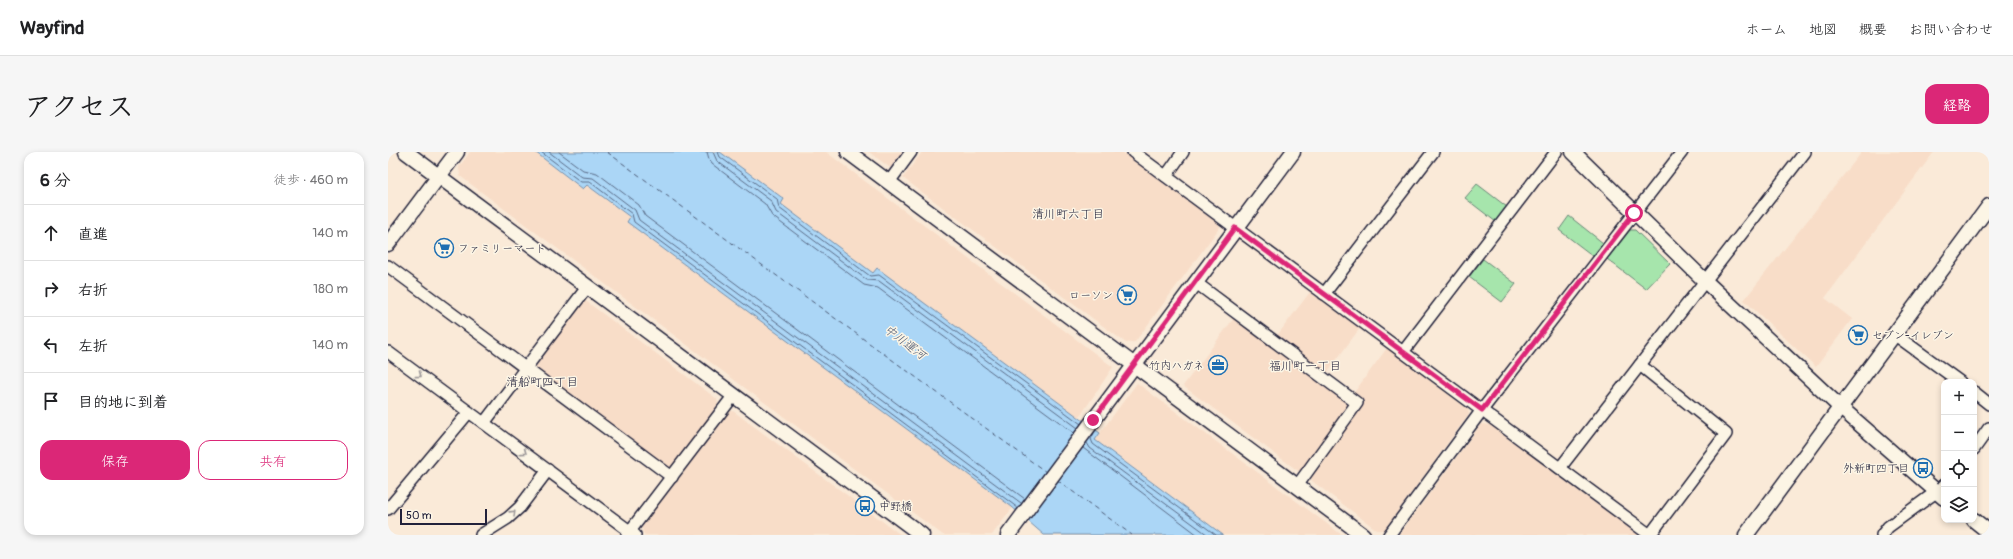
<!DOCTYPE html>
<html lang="ja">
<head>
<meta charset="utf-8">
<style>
	:root { --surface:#fff; --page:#f6f6f6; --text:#202124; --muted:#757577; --line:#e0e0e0; --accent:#db2777 }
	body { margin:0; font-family:Pangolin,"Klee One",sans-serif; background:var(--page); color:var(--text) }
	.controls { position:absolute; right:12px; bottom:12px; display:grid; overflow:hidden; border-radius:8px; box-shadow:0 2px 6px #0003 }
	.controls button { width:36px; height:36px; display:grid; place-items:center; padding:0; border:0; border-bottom:1px solid var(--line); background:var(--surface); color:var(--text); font:20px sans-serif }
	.scale { position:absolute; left:12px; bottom:10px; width:87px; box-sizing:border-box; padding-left:4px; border:2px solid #22223b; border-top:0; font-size:11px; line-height:14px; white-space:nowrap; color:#22223b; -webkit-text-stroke:3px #fcf5e5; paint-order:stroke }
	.stop { position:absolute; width:12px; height:12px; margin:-9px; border:3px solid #db2777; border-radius:50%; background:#fff }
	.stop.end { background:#db2777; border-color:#fff; box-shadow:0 1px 4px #0008 }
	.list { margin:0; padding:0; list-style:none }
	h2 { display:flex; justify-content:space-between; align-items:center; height:52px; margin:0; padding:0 16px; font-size:17px }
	h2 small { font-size:13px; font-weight:400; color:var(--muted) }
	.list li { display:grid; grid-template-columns:26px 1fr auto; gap:12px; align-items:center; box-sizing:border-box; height:56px; padding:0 16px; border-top:1px solid var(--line) }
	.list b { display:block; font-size:15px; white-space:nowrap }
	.list em { font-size:13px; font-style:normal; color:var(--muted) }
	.actions { display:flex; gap:8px; padding:12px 16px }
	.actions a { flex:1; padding:9px 0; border:1px solid var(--accent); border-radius:12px; text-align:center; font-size:14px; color:var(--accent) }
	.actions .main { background:var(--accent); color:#fff }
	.icon { flex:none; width:22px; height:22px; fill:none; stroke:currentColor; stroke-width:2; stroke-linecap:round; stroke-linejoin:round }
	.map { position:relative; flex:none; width:1601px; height:383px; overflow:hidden; border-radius:12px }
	header { display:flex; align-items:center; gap:24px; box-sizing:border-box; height:56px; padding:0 20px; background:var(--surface); border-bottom:1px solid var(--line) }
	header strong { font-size:19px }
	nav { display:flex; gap:22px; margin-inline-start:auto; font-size:14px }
	.intro { display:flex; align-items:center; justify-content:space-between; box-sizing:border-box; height:96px; padding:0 24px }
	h1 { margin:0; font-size:28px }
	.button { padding:10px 18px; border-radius:12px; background:var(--accent); color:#fff; font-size:14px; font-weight:700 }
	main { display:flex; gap:24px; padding:0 24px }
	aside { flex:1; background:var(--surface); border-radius:12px; box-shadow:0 2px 6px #0003 }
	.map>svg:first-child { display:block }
	.built { fill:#f8ddc8 }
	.green { fill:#a6e5ac; stroke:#648474 }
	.water { fill:#abd6f6; stroke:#748eab }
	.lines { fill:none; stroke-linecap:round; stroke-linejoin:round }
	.shore { stroke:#596a86; stroke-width:1 }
	.ferry { stroke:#4b5873; stroke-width:1; stroke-dasharray:5 4; stroke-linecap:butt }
	.minor-casing { stroke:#22223b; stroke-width:14 }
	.tertiary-casing { stroke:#22223b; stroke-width:17 }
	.minor { stroke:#fcf5e5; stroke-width:11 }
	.tertiary { stroke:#fcf5e5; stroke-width:14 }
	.oneway { stroke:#9a9698 }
	.route { stroke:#db2777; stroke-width:5 }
	.labels { text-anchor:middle; stroke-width:3; stroke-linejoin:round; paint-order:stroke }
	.poi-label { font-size:11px; fill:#22223b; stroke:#fcf5e5; text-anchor:start }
	.neighbourhood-label { font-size:12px; fill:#22223b; stroke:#fcf5e5 }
	.water-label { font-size:12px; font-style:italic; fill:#4b5873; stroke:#fcf5e5 }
</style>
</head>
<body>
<header>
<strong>Wayfind</strong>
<nav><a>ホーム</a><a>地図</a><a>概要</a><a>お問い合わせ</a></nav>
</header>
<div class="intro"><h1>アクセス</h1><a class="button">経路</a></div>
<main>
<aside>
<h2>6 分<small>徒歩 · 460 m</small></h2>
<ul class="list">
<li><svg class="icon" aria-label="ahead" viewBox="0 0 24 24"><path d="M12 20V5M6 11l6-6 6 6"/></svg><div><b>直進</b></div><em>140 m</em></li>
<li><svg class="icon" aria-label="right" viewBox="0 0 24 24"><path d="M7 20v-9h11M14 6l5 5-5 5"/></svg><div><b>右折</b></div><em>180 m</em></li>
<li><svg class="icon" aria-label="left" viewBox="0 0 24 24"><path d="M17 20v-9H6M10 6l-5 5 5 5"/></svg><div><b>左折</b></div><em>140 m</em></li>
<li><svg class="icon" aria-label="arrive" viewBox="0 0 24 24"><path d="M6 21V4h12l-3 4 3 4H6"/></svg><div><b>目的地に到着</b></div></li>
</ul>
<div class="actions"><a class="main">保存</a><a>共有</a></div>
</aside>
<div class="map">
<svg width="1601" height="383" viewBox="0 0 1601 383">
	<rect width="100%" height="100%" fill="#faead8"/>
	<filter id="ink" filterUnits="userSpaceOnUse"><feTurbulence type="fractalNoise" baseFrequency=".025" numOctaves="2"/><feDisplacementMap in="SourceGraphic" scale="8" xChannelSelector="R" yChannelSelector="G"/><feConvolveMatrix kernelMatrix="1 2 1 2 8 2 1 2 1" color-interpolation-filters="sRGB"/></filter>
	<g filter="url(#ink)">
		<g class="built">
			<polygon points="82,0 147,0 195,37 199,33 242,65 239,70 625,355 604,383 555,383 72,24 71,15"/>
			<polygon points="332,0 438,0 725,215 691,266 489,117 485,121 392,52 396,47"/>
			<polygon points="481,0 514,0 503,15 501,15"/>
			<polygon points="534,0 734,0 831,72 832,75 747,190 738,191 515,26"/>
			<polygon points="1474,0 1546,0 1437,146 1464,167 1428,215 1356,148"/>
			<polygon points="922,140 972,176 938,222 888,185"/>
			<polygon points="195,147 329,247 330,254 285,314 278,315 146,216 145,214"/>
			<polygon points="846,166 963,252 913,321 795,234"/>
			<polygon points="999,196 1080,257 1081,262 996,378 989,378 924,329 923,323 976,250 965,242"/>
			<polygon points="749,231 954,383 835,383 707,288"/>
			<polygon points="338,259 345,259 513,383 257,383 255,381 253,372"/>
			<polygon points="1093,272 1102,273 1251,383 1011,383"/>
		</g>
		<g class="green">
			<polygon points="1089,32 1119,55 1108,70 1077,46"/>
			<polygon points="1181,64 1215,91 1205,104 1171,78"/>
			<polygon points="1242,78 1247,78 1282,112 1258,137 1219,107"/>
			<polygon points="1095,107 1128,132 1114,150 1081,125"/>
		</g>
		<polygon class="water" points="147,0 332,0 396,47 393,52 485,121 489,116 712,281 707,288 835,383 656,383 624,355 239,70 242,65 199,33 195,37"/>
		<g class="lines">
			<g class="shore">
				<polyline points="153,0 193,30 202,30 244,62 246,70 630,356"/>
				<polyline points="161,0 194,25 205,26 247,58 251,68 633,351"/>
				<polyline points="171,0 195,18 209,21 251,53 257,64 637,347"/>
				<polyline points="319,0 321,7 324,12 377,52 384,64 476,133 490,136 686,281"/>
				<polyline points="325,0 329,9 383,49 388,60 479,128 491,129 690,276"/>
				<polyline points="330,0 332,5 389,47 391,56 482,124 491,123 693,272"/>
				<polyline points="706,281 703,287 705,292 828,383"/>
				<polyline points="699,291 702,296 820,383"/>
				<polyline points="695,296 810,383"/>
			</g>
			<g class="ferry">
				<polyline points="219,0 658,320"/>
				<polyline points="669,328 744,383"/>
			</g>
			<defs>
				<g id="minor">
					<polyline points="745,0 1262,383"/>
					<polyline points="778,24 795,0"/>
					<polyline points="501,30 523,0"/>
					<polyline points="0,114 284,325"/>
					<polyline points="807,130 969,251 909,334"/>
					<polyline points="936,142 1045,0"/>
					<polyline points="1506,182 1572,230"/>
					<polyline points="0,200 247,383"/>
					<polyline points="1015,200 1168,0"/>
					<polyline points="1252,213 1338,282 1262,383"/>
					<polyline points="1586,240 1601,252"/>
					<polyline points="96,271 200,134"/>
					<polyline points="1586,297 1601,276"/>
					<polyline points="1172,316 1417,0"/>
					<polyline points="1550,341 1556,333"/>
					<polyline points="0,357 81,260"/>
					<polyline points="93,383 120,366 132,355 160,318"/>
					<polyline points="239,383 346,243"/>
					<polyline points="1001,383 1094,258 1294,0"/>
					<polyline points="1494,383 1500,375 1548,340"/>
				</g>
				<g id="tertiary">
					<polyline points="18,0 534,383"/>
					<polyline points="460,0 975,383"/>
					<polyline points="1185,0 1317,129 1452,255 1556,346"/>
					<polyline points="0,92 69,0"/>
					<polyline points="1586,368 1601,380"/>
					<polyline points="620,383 905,0"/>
					<polyline points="1358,383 1601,54"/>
				</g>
			</defs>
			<use href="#minor" class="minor-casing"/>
			<use href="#tertiary" class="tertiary-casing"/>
			<use href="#minor" class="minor"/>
			<use href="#tertiary" class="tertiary"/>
		</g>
		<defs><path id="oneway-chevron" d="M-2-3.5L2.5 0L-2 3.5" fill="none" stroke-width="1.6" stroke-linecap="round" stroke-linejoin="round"/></defs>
		<g class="oneway">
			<use href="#oneway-chevron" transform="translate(31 223) rotate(36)"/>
			<use href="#oneway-chevron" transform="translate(136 300) rotate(37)"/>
			<use href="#oneway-chevron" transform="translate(125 361) rotate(-44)"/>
		</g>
	</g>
	<g class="lines" filter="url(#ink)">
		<polyline class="route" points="705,268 847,76 1094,258 1246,61"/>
	</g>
	<defs>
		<symbol id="supermarket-ring" viewBox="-11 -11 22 22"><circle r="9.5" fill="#fcf5e5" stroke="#1f6fb2" stroke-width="1.5"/><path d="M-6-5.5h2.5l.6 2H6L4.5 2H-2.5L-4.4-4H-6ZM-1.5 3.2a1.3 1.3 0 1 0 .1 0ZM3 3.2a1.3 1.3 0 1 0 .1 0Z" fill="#1f6fb2"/></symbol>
		<symbol id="office-ring" viewBox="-11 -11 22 22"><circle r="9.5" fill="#fcf5e5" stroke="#1f6fb2" stroke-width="1.5"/><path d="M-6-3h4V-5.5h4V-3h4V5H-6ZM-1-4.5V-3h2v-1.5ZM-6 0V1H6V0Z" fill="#1f6fb2"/></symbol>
		<symbol id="bus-ring" viewBox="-11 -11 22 22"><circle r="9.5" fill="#fcf5e5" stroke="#1f6fb2" stroke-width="1.5"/><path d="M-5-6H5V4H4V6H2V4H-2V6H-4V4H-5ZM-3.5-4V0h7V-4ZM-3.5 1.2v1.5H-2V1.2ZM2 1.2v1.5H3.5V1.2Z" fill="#1f6fb2"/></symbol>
	</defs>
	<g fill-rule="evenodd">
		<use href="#supermarket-ring" x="45" y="85" width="22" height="22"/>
		<use href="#supermarket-ring" x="728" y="132" width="22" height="22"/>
		<use href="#supermarket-ring" x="1459" y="172" width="22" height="22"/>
		<use href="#office-ring" x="819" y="202" width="22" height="22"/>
		<use href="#bus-ring" x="1524" y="305" width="22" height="22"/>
		<use href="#bus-ring" x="466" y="343" width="22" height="22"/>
	</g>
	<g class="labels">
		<g class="poi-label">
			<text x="70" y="100">ファミリーマート</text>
			<text x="725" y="147" text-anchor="end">ローソン</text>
			<text x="1484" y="187">セブン-イレブン</text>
			<text x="816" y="217" text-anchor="end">竹内ハガネ</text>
			<text x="1521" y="320" text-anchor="end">外新町四丁目</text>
			<text x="491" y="358">中野橋</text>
		</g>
		<g class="neighbourhood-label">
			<text x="680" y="66">清川町六丁目</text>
			<text x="917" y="218">福川町一丁目</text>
			<text x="154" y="234">清船町四丁目</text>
		</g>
		<g class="water-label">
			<text transform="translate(517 190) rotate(37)" y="4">中川運河</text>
		</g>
	</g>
</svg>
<div class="controls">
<button>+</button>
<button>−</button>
<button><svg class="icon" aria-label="locate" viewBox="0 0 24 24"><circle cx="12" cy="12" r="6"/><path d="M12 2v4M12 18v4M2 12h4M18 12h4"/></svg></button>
<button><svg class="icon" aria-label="layers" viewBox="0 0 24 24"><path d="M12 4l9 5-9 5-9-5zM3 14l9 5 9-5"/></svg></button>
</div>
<div class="scale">50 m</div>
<div class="stop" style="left:1246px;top:61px"></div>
<div class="stop end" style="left:705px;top:268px"></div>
</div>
</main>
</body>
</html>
